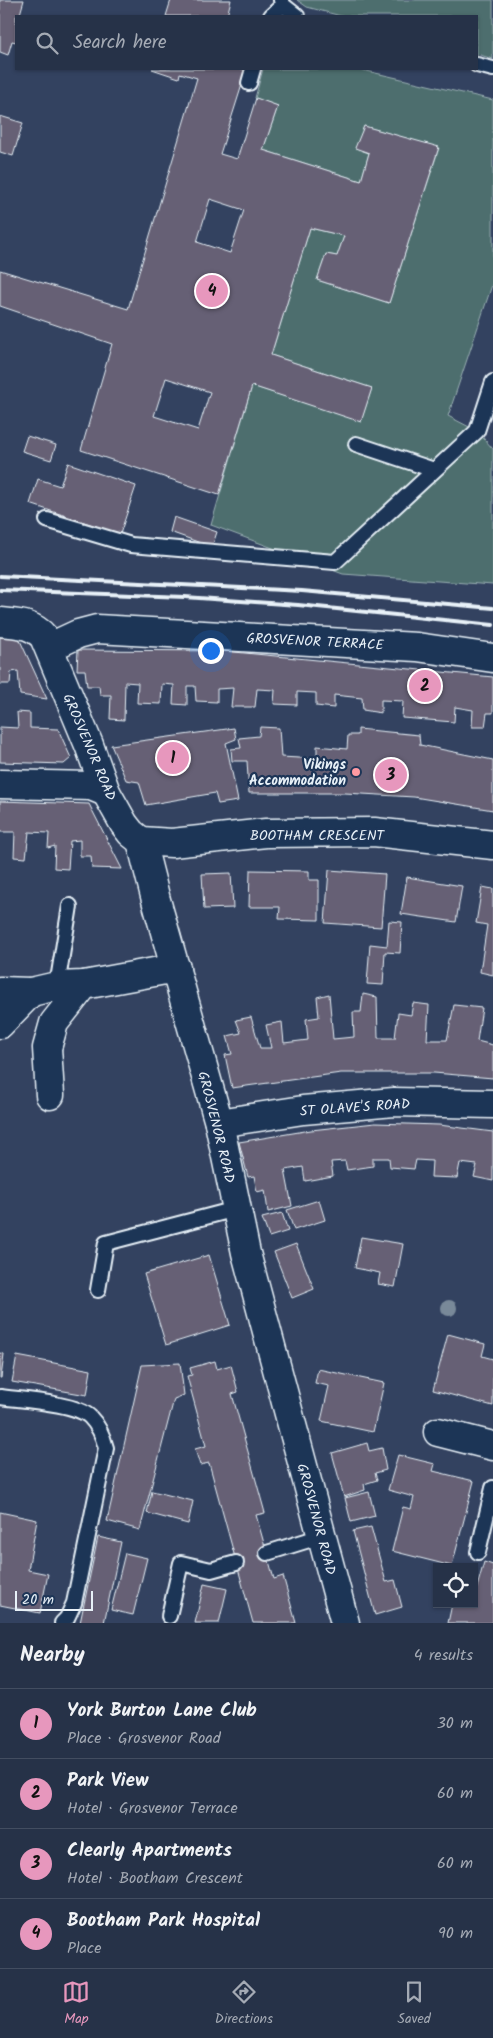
<!DOCTYPE html>
<html lang="en">
<head>
<meta charset="utf-8">
<style>
	:root { --surface:#263248; --page:#2e3a4f; --text:#f1f3f6; --muted:#a4aab4; --line:#424d60; --accent:#e797bd }
	body { margin:0; font-family:Kalam,sans-serif; background:var(--page); color:var(--text) }
	.controls { position:absolute; right:15px; bottom:15px; display:grid; overflow:hidden; border-radius:0px; box-shadow:0 1px 4px #0004 }
	.controls button { width:45px; height:45px; display:grid; place-items:center; padding:0; border:0; border-bottom:1px solid var(--line); background:var(--surface); color:var(--text); font:25px sans-serif }
	.scale { position:absolute; left:15px; bottom:12px; width:78px; box-sizing:border-box; padding-left:5px; border:2px solid #e8f1f8; border-top:0; font-size:14px; line-height:18px; white-space:nowrap; color:#e8f1f8; -webkit-text-stroke:4px #1d3557; paint-order:stroke }
	.you { position:absolute; left:210px; top:650px; width:18px; height:18px; margin:-12px; border:4px solid #fff; border-radius:50%; background:#1a73e8; box-shadow:0 0 0 8px #1a73e833 }
	.badge { display:grid; place-items:center; width:32px; height:32px; border-radius:50%; background:var(--accent); color:#111; font-size:16px; font-weight:700 }
	.pin { position:absolute; translate:-50% -50%; border:2px solid #fff; box-shadow:0 1px 5px #0006 }
	.list { margin:0; padding:0; list-style:none }
	h2 { display:flex; justify-content:space-between; align-items:center; height:65px; margin:0; padding:0 20px; font-size:21px }
	h2 small { font-size:16px; font-weight:400; color:var(--muted) }
	.list li { display:grid; grid-template-columns:32px 1fr auto; gap:15px; align-items:center; box-sizing:border-box; height:70px; padding:0 20px; border-top:1px solid var(--line) }
	.list b { display:block; font-size:19px; white-space:nowrap }
	.list p { margin:0; font-size:16px; white-space:nowrap; color:var(--muted) }
	.list em { font-size:16px; font-style:normal; color:var(--muted) }
	.icon { flex:none; width:28px; height:28px; fill:none; stroke:currentColor; stroke-width:2; stroke-linecap:round; stroke-linejoin:round }
	.map { position:relative; flex:none; width:493px; height:1623px; overflow:hidden }
	.search { position:absolute; background:var(--surface); box-shadow:0 1px 4px #0004; left:15px; right:15px; top:15px; height:55px; display:flex; align-items:center; gap:12px; box-sizing:border-box; padding:0 18px; border-radius:0px; color:var(--muted); font-size:19px }
	.sheet { height:345px; background:var(--surface) }
	nav { display:flex; justify-content:space-around; align-items:center; box-sizing:border-box; height:70px; border-top:1px solid var(--line); background:var(--surface); font-size:14px; color:var(--muted) }
	nav a { display:grid; justify-items:center; gap:2px }
	nav .on { color:var(--accent) }
	.map>svg:first-child { display:block }
	.green { fill:#4d6e6e; stroke:#9ab0b3 }
	.building { fill:#666175; stroke:#e8f1f8; fill-rule:evenodd }
	.lines { fill:none; stroke-linecap:round; stroke-linejoin:round }
	.lane-casing { stroke:#e8f1f8; stroke-width:18 }
	.street-casing { stroke:#e8f1f8; stroke-width:31 }
	.lane { stroke:#1d3557; stroke-width:14 }
	.street { stroke:#1d3557; stroke-width:28 }
	.rail { stroke:#e8f1f8; stroke-width:4 }
	.tree { fill:#798999 }
	.poi-dot { fill:#ff9aa2; stroke:#1d3557; stroke-width:2 }
	.labels { text-anchor:middle; stroke-width:4.5; stroke-linejoin:round; paint-order:stroke }
	.street-label { font-size:14px; fill:#e8f1f8; stroke:#1d3557 }
	.poi-label { font-size:14px; font-weight:bold; fill:#e8f1f8; stroke:#1d3557; text-anchor:end }
</style>
</head>
<body>
<div class="map">
<svg width="493" height="1623" viewBox="0 0 493 1623">
	<rect width="100%" height="100%" fill="#334260"/>
	<filter id="ink" filterUnits="userSpaceOnUse"><feTurbulence type="fractalNoise" baseFrequency=".02" numOctaves="2"/><feDisplacementMap in="SourceGraphic" scale="10" xChannelSelector="R" yChannelSelector="G"/><feConvolveMatrix kernelMatrix="1 2 1 2 8 2 1 2 1" color-interpolation-filters="sRGB"/></filter>
	<g filter="url(#ink)">
		<g class="green">
			<polygon points="297,0 493,0 493,59 477,54 477,16 341,16 307,7"/>
			<polygon points="263,69 358,69 493,100 493,282 448,416 477,431 493,449 493,585 343,574 211,525 252,386 361,421 372,388 271,355 310,228 344,236 337,256 326,254 317,280 389,303 439,148 364,126 356,148 369,153 361,181 263,150 278,106 255,98"/>
		</g>
		<g class="building">
			<polygon points="0,0 24,0 20,14 27,16 16,16 16,42 12,41 8,55 0,52"/>
			<polygon points="171,0 231,0 227,16 166,16"/>
			<path d="M152,69h95l-27,85 17,5 19,-61 22,8 -15,44 98,31 8,-28 -14,-5 9,-22 75,21 -50,156 -72,-23 9,-26 11,2 7,-20 -34,-8 -39,127 101,33 -11,34 -109,-36 -33,109 -138,-45 31,-106 -112,-38v-36l128,39 69,-231 -17,-5 -1,5zM210,199l34,11 -14,43 -33,-11zM166,378l44,14 -12,38 -44,-14z"/>
			<polygon points="0,116 23,123 13,156 0,152"/>
			<polygon points="27,436 56,445 51,460 22,451"/>
			<polygon points="68,463 136,486 120,534 30,504 38,479 60,486"/>
			<polygon points="174,517 217,532 212,547 170,532"/>
			<polygon points="0,636 18,636 47,699 20,695 18,671 11,672 10,684 0,684"/>
			<polygon points="78,650 224,651 493,677 493,713 487,713 485,727 472,727 473,710 455,707 454,722 402,718 403,701 381,700 381,713 363,710 362,698 334,695 334,708 316,706 316,693 297,692 297,705 274,704 275,690 257,689 255,707 231,707 233,688 217,689 217,702 196,701 195,686 187,686 187,705 173,704 174,685 162,684 161,704 137,703 138,683 125,682 124,720 110,719 111,695 100,695 99,686 87,686 85,670 77,670"/>
			<polygon points="17,712 30,713 30,728 58,729 71,758 64,764 0,762 0,727 18,728"/>
			<polygon points="260,727 279,728 281,757 317,759 317,746 347,749 348,735 358,735 358,729 419,735 420,745 493,760 493,810 414,797 345,793 249,793 247,761 232,761 231,749 241,748 239,738 259,736"/>
			<polygon points="234,728 236,739 226,743 238,801 218,804 215,793 146,805 139,782 126,780 111,745"/>
			<polygon points="0,801 89,804 122,869 92,868 91,856 80,856 80,840 70,841 68,869 54,868 55,846 48,848 49,833 29,832 26,858 14,857 15,832 0,832"/>
			<polygon points="250,870 309,871 309,880 319,880 319,920 279,919 280,907 249,907"/>
			<polygon points="329,870 385,874 381,927 325,923"/>
			<polygon points="231,873 233,908 204,909 202,874"/>
			<polygon points="407,877 462,886 456,922 401,914"/>
			<polygon points="482,887 493,889 493,975 480,972 487,925 476,923"/>
			<polygon points="389,921 402,922 400,953 385,952 383,985 367,984 370,944 387,946"/>
			<polygon points="329,994 333,1039 354,1037 353,1012 361,1012 363,994 377,997 378,1038 395,1038 398,1013 411,1015 413,1003 429,1005 427,1040 447,1040 454,1005 482,1008 477,1041 493,1045 493,1078 434,1073 341,1073 232,1088 225,1055 232,1054 227,1036 241,1033 236,1020 251,1017 260,1048 271,1048 266,1025 282,1022 284,1043 308,1040 306,1019 319,1017 317,997"/>
			<polygon points="375,1123 439,1125 493,1132 493,1181 474,1177 477,1165 460,1163 457,1178 431,1177 432,1161 416,1160 414,1169 390,1167 389,1158 373,1158 373,1166 347,1170 345,1161 331,1162 333,1176 305,1181 303,1167 285,1170 292,1206 268,1212 265,1190 257,1192 254,1176 248,1177 239,1142 311,1130"/>
			<polygon points="319,1200 325,1220 294,1230 287,1210"/>
			<polygon points="282,1213 288,1231 269,1237 262,1218"/>
			<polygon points="361,1237 403,1244 395,1287 378,1284 380,1273 355,1268"/>
			<polygon points="296,1244 314,1289 292,1298 274,1252"/>
			<polygon points="209,1255 230,1325 166,1345 144,1274"/>
			<polygon points="448,1334 485,1344 482,1356 493,1359 493,1406 433,1390"/>
			<polygon points="0,1353 4,1354 1,1378 0,1378"/>
			<polygon points="17,1356 91,1370 87,1395 12,1382"/>
			<polygon points="215,1361 217,1369 231,1365 238,1392 232,1394 265,1513 256,1515 274,1579 283,1576 296,1623 253,1623 209,1463 200,1465 195,1449 206,1446 187,1376 192,1375 190,1368"/>
			<polygon points="180,1363 184,1395 174,1399 140,1530 107,1521 142,1365"/>
			<polygon points="318,1369 384,1383 373,1432 321,1421 329,1386 315,1383"/>
			<polygon points="367,1443 369,1451 382,1448 386,1470 375,1473 377,1480 364,1484 365,1490 344,1497 332,1453"/>
			<polygon points="398,1455 435,1464 433,1471 474,1481 452,1566 392,1551 403,1507 411,1509 414,1497 388,1490"/>
			<polygon points="152,1491 193,1501 188,1524 147,1513"/>
			<polygon points="369,1492 375,1516 351,1522 345,1498"/>
			<polygon points="0,1512 37,1520 28,1570 48,1574 40,1613 0,1605"/>
			<polygon points="371,1527 386,1582 395,1580 402,1607 375,1615 353,1531"/>
			<polygon points="98,1537 121,1542 104,1623 80,1623"/>
			<polygon points="125,1553 147,1558 133,1615 111,1610"/>
			<polygon points="484,1562 493,1565 493,1623 448,1623 452,1604 474,1604 474,1591 476,1591"/>
			<polygon points="204,1584 227,1589 219,1623 195,1623"/>
		</g>
		<g class="lines">
			<defs>
				<g id="lane">
					<polyline points="281,0 283,5 297,16"/>
					<polyline points="271,16 283,5"/>
					<polyline points="477,65 493,69"/>
					<polyline points="249,83 253,69"/>
					<polyline points="356,444 434,470"/>
					<polyline points="47,520 131,545 335,562 477,431 493,382"/>
					<polyline points="57,986 70,906"/>
					<polyline points="98,1290 106,1243 236,1209"/>
					<path d="M0,1397c21,3 76,6 90,20 9,9 13,19 16,31l-32,155 -7,15 -5,5"/>
					<polyline points="478,1552 493,1488"/>
					<polyline points="267,1553 322,1536"/>
					<polyline points="169,1616 181,1563 211,1570 236,1563"/>
				</g>
				<g id="street">
					<path d="M0,622c17,2 32,1 44,15l45,108 17,47 18,32 7,9 10,8 15,59 63,223 27,130 99,370"/>
					<polyline points="50,647 78,634 97,629 417,647 493,658"/>
					<polyline points="0,784 91,786 106,792"/>
					<polyline points="141,841 172,843 266,833 374,832 493,845"/>
					<polyline points="0,991 31,992 57,986 84,985 176,968"/>
					<polyline points="0,1024 31,992"/>
					<polyline points="50,1095 47,1048 54,1023 84,985"/>
					<polyline points="219,1123 303,1110 394,1102 493,1104"/>
					<polyline points="438,1432 493,1446"/>
				</g>
			</defs>
			<use href="#lane" class="lane-casing"/>
			<use href="#street" class="street-casing"/>
			<use href="#lane" class="lane"/>
			<use href="#street" class="street"/>
			<g class="rail">
				<polyline points="0,576 302,591 493,608"/>
				<polyline points="0,590 185,597 298,605 493,625"/>
			</g>
		</g>
		<circle class="tree" cx="449" cy="1308" r="8"/>
	</g>
	<circle class="poi-dot" cx="356" cy="772" r="5"/>
	<g class="labels">
		<g class="street-label">
			<text transform="translate(315 641) rotate(3)" y="5">GROSVENOR TERRACE</text>
			<text transform="translate(90 747) rotate(67)" y="5">GROSVENOR ROAD</text>
			<text x="317" y="840">BOOTHAM CRESCENT</text>
			<text transform="translate(355 1107) rotate(-4)" y="5">ST OLAVE'S ROAD</text>
			<text transform="translate(217 1127) rotate(76)" y="5">GROSVENOR ROAD</text>
			<text transform="translate(317 1519) rotate(75)" y="5">GROSVENOR ROAD</text>
		</g>
		<g class="poi-label">
			<text x="346" y="769">Vikings<tspan x="346" dy="16">Accommodation</tspan></text>
		</g>
	</g>
</svg>
<div class="controls">
<button><svg class="icon" aria-label="locate" viewBox="0 0 24 24"><circle cx="12" cy="12" r="6"/><path d="M12 2v4M12 18v4M2 12h4M18 12h4"/></svg></button>
</div>
<div class="scale">20 m</div>
<div class="you"></div>
<div class="pin badge" style="left:173px;top:758px">1</div>
<div class="pin badge" style="left:425px;top:686px">2</div>
<div class="pin badge" style="left:391px;top:775px">3</div>
<div class="pin badge" style="left:212px;top:291px">4</div>
<div class="search"><svg class="icon" aria-label="search" viewBox="0 0 24 24"><circle cx="10" cy="10" r="6"/><path d="M15 15l6 6"/></svg>Search here</div>
</div>
<section class="sheet">
<h2>Nearby<small>4 results</small></h2>
<ul class="list">
<li><span class="badge">1</span><div><b>York Burton Lane Club</b><p>Place · Grosvenor Road</p></div><em>30 m</em></li>
<li><span class="badge">2</span><div><b>Park View</b><p>Hotel · Grosvenor Terrace</p></div><em>60 m</em></li>
<li><span class="badge">3</span><div><b>Clearly Apartments</b><p>Hotel · Bootham Crescent</p></div><em>60 m</em></li>
<li><span class="badge">4</span><div><b>Bootham Park Hospital</b><p>Place</p></div><em>90 m</em></li>
</ul>
</section>
<nav>
<a class="on"><svg class="icon" aria-label="map" viewBox="0 0 24 24"><path d="M3 6l6-2 6 2 6-2v14l-6 2-6-2-6 2zM9 4v14M15 6v14"/></svg>Map</a>
<a><svg class="icon" aria-label="directions" viewBox="0 0 24 24"><path d="M12 3l9 9-9 9-9-9zM9 14v-3h6M13 9l2 2-2 2"/></svg>Directions</a>
<a><svg class="icon" aria-label="saved" viewBox="0 0 24 24"><path d="M7 4h10v16l-5-4-5 4z"/></svg>Saved</a>
</nav>
</body>
</html>
